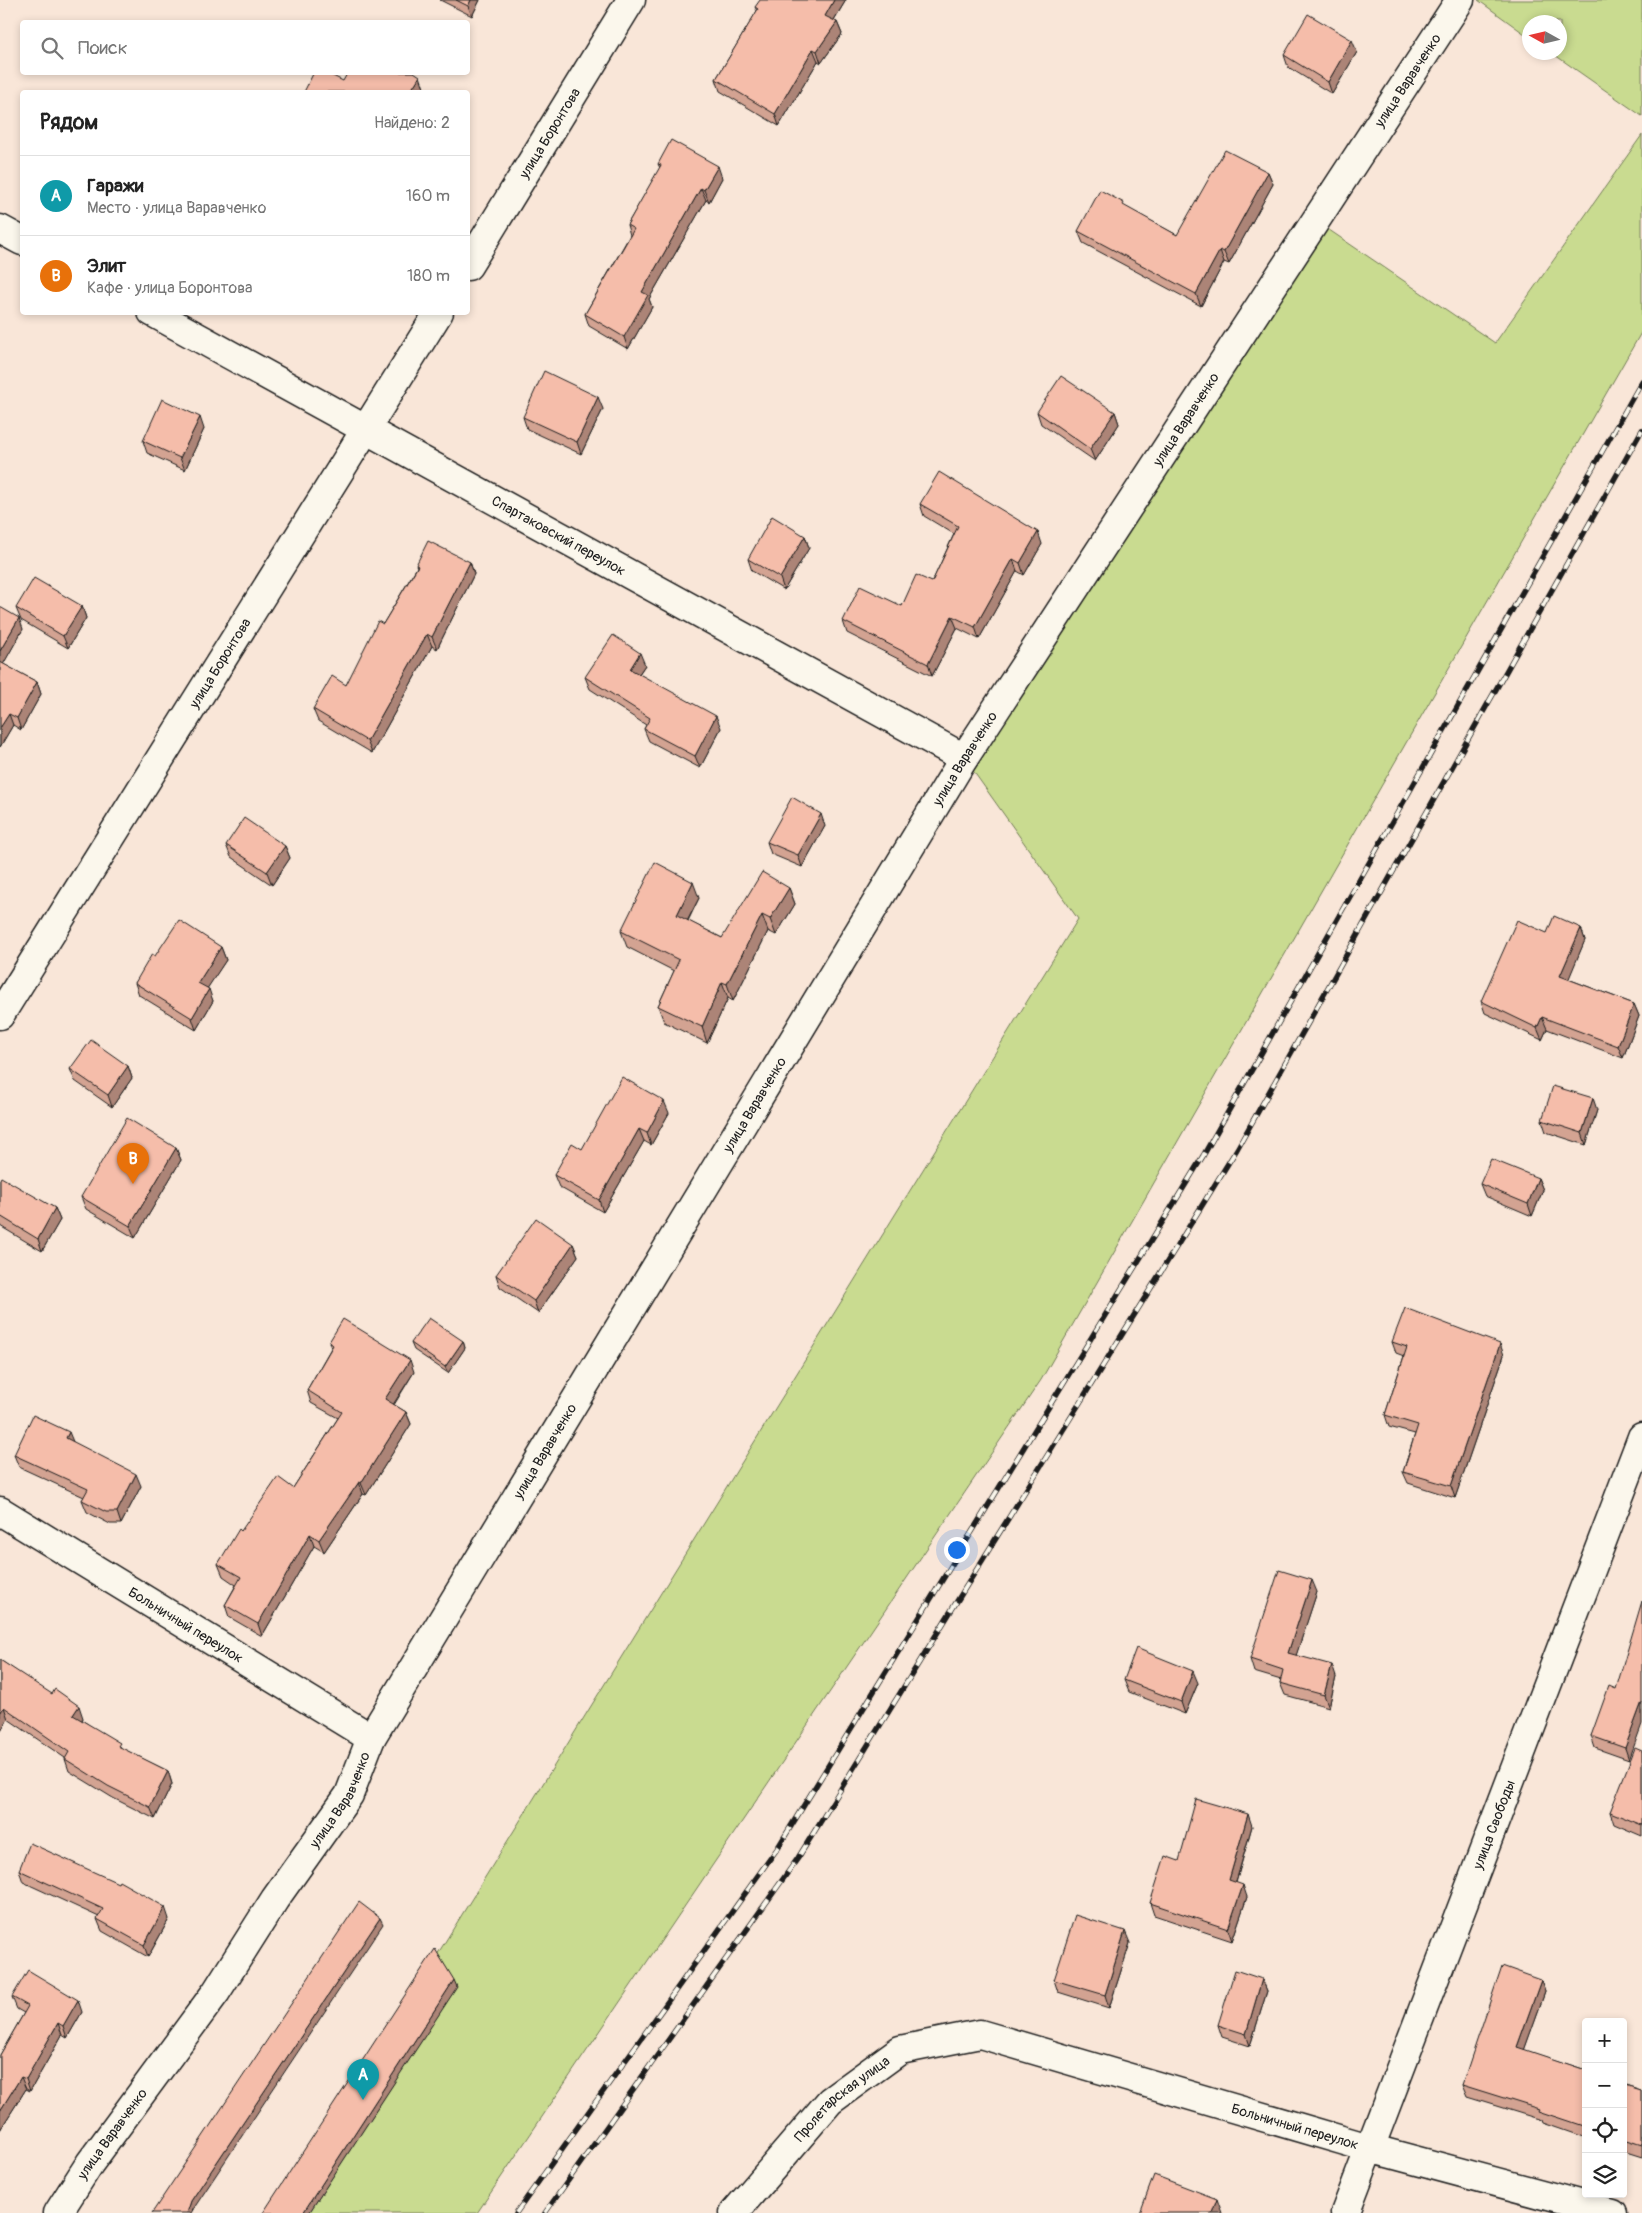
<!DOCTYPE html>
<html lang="ru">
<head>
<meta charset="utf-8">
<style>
	:root { --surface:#fff; --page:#f2f2f2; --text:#222; --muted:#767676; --line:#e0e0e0; --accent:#0f766e }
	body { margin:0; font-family:Pangolin,sans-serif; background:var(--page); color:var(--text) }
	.controls { position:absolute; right:15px; bottom:15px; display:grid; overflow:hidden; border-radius:5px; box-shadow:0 2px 8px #0003 }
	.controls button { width:45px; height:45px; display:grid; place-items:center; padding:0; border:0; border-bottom:1px solid var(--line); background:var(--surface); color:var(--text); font:25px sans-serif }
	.compass { position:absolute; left:1522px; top:15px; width:45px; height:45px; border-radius:50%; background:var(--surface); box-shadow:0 2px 8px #0003; rotate:278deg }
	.you { position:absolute; left:956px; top:1549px; width:18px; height:18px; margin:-12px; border:4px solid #fff; border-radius:50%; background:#1a73e8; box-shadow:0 0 0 8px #1a73e833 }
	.badge { display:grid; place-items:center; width:32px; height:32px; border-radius:50%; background:var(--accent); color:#fff; font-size:16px; font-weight:700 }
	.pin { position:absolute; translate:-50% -41px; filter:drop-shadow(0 1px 2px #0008) }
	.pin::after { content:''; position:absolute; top:26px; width:18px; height:15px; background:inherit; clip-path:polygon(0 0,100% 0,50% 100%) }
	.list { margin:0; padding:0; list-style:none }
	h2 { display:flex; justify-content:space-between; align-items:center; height:65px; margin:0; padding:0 20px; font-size:21px }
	h2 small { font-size:16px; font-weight:400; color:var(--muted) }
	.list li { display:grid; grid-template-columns:32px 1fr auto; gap:15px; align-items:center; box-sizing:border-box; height:80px; padding:0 20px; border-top:1px solid var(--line) }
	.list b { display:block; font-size:19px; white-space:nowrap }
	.list p { margin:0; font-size:16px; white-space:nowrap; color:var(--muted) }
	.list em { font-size:16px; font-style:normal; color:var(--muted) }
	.icon { flex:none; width:28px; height:28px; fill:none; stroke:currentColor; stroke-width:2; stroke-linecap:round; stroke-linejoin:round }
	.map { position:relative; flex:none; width:1642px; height:2213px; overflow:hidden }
	.search { position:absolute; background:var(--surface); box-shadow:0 2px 8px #0003; left:20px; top:20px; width:450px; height:55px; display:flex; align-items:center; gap:12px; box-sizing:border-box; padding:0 18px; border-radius:5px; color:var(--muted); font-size:19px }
	.panel { position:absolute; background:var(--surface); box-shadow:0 2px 8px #0003; left:20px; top:90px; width:450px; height:225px; border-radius:5px }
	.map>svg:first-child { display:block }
	.green { fill:#c9db90; stroke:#727c56 }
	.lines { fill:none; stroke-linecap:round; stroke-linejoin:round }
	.street-casing { stroke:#1c1c1c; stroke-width:31 }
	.secondary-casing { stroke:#1c1c1c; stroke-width:31 }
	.street { stroke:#fbf7ec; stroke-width:28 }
	.secondary { stroke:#fbf7ec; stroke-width:28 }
	.rail-casing { stroke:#1c1c1c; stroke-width:5.5 }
	.rail { stroke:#fbf7ec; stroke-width:4; stroke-dasharray:11; stroke-linecap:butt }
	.wall { fill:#d3a392; stroke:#1c1c1c }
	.shaded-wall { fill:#ac8477; stroke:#1c1c1c }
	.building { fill:#f5bdaa; stroke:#1c1c1c }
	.labels { text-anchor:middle; stroke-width:4; stroke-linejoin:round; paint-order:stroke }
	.street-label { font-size:14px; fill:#1c1c1c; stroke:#fbf7ec }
</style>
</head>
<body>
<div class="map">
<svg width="1642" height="2213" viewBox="0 0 1642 2213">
	<rect width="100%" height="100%" fill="#f9e6d8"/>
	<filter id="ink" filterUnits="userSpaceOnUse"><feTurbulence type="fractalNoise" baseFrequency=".02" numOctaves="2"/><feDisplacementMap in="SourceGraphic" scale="10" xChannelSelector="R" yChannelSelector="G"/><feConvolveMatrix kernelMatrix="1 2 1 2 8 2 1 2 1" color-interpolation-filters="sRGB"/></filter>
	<g filter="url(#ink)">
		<g class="green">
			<polygon points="1478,0 1642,0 1642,116 1552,53 1560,52 1560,22 1530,22 1529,37"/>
			<polygon points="1642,135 1642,331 1041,1380 477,2213 309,2213 456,1987 437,1955 1078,919 964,758 1316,221 1495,343"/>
		</g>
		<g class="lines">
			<defs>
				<g id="street">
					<polyline points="0,229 22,241"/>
					<path id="s1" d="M468,266l163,-266"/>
					<path id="s2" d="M152,312l812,446"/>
					<path id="s3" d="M0,1015l439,-703"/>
					<path id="s4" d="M0,1511l371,227"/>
					<path id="s5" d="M58,2213l32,-50 126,-171 59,-93 74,-104 22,-57 593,-980 496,-758"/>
				</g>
				<g id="secondary">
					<path id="s6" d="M734,2213l96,-112 70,-51 80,-16 389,114 243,65"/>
					<path id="s7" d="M1345,2213l297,-776"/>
				</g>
			</defs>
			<use href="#street" class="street-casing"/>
			<use href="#secondary" class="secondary-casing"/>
			<use href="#street" class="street"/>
			<use href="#secondary" class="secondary"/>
			<defs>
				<g id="rail">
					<polyline points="516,2213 777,1849 1203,1156 1642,381"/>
					<polyline points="545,2213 798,1858 1237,1149 1642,430"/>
				</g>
			</defs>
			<use href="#rail" class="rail-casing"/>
			<use href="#rail" class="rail"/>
		</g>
		<g class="wall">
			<polygon points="440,0 480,0 472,16"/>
			<polygon points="846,0 834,20 837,22 842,34 821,63 818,61 779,126 720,91 716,79 757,11 755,7"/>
			<polygon points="1357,52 1332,94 1288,67 1284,55"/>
			<polygon points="658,164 722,178 709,202 706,200 649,299 652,307 628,349 589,326 585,314 630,235 627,225 660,168"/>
			<polygon points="1268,172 1273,184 1229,264 1224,262 1201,306 1083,243 1078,231 1125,207 1177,235"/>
			<polygon points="603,409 581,454 527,429 523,417"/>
			<polygon points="1037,412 1115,412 1119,424 1095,461 1041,424"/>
			<polygon points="204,429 185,470 147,453 143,441"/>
			<polygon points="920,504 1042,544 1024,575 1017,571 979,639 957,628 932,676 847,633 843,621 902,606 932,582 954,534 924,516"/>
			<polygon points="805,536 809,548 784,590 752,571 748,559"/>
			<polygon points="470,562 474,574 437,649 432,646 372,753 318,721 313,709 346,685 383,624 417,567 416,565"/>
			<polygon points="82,606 86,618 68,648 21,620 16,608"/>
			<polygon points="0,607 23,629 3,664 37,682 41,694 21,730 13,725 0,747"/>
			<polygon points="645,665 639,674 721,728 700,768 649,741 644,729 646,725 590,689 585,677"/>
			<polygon points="825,826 802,867 771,854 767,842"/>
			<polygon points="226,845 285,846 290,858 272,885 231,857"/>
			<polygon points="789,888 795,904 776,935 768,931 733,1001 728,998 707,1043 664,1022 658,1006 674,971 627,947 621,931 699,898 688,921 722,938"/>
			<polygon points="1581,928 1585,940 1568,979 1634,1004 1639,1016 1623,1058 1547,1029 1542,1040 1485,1013 1481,1001 1547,933"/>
			<polygon points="221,947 226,960 207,988 213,1001 196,1030 139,995 135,983 155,956"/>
			<polygon points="128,1066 132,1078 112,1107 75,1081 70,1069"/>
			<polygon points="1597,1110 1586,1145 1546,1132 1542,1120"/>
			<polygon points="669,1113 651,1145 644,1141 603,1212 559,1187 554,1175 582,1149"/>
			<polygon points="176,1148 181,1160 135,1238 86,1209 81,1197"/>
			<polygon points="1538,1178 1543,1190 1532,1216 1485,1196 1480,1184"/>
			<polygon points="0,1179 55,1208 60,1220 42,1251 0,1226"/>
			<polygon points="573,1244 578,1256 538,1313 500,1287 496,1275"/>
			<polygon points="463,1341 465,1348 448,1373 414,1350 411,1343"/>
			<polygon points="329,1342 414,1372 394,1405 406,1412 411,1424 366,1495 363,1494 324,1552 314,1546 262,1636 229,1617 225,1605 236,1585 223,1576 218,1564 241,1531 293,1488 338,1418 311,1403 307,1390 331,1348"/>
			<polygon points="1392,1342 1504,1355 1455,1498 1408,1483 1403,1472 1415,1434 1389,1427 1385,1415 1404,1356 1396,1353"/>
			<polygon points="73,1442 141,1486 121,1524 110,1524 87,1512 82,1500 84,1497 19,1467 14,1455"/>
			<polygon points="1317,1592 1296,1655 1336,1677 1329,1707 1285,1695 1280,1683 1281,1680 1254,1672 1250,1659"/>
			<polygon points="0,1660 83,1718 82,1720 121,1748 168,1771 172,1784 155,1819 113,1798 69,1771 65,1759 65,1758 8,1719 1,1731 0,1731"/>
			<polygon points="1124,1680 1198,1683 1185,1714 1129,1692"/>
			<polygon points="1616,1689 1629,1760 1595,1748 1591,1736"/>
			<polygon points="1642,1751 1642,1836 1614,1824 1610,1812"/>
			<polygon points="1252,1826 1236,1883 1247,1897 1232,1941 1154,1915 1150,1903 1179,1861"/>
			<polygon points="19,1870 169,1919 148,1957 102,1931 97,1919 99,1917 23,1882"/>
			<polygon points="1130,1943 1109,2008 1058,1992 1054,1980"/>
			<polygon points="1262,1979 1267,1991 1250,2046 1222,2037 1218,2025"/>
			<polygon points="1541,1980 1545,1992 1524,2050 1586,2070 1586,2138 1543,2123 1542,2120 1467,2097 1462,2085"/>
			<polygon points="12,1997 82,2012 67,2038 62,2035 30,2091 26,2089 0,2130 0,2055 24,2013 17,2009"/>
			<polygon points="1623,2083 1642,2089 1642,2157 1623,2151"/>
		</g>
		<g class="shaded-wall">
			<polygon points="471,0 480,0 472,16 468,6"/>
			<polygon points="834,0 846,0 829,28 825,16"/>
			<polygon points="837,22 842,34 821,63 817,51"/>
			<polygon points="1352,40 1357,52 1332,94 1328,82"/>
			<polygon points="813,49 818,61 779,126 775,114"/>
			<polygon points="420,76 424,88 422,92 410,92"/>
			<polygon points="718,166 722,178 709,202 704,190"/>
			<polygon points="1268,172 1273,184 1229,264 1224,252"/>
			<polygon points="701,188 706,200 649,299 652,307 628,349 624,337 642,292"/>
			<polygon points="1220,250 1224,262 1201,306 1196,294"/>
			<polygon points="598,397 603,409 581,454 577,442"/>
			<polygon points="1115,412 1119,424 1095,461 1090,449"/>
			<polygon points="200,417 204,429 185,470 180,458"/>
			<polygon points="1038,532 1042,544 1024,575 1020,563"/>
			<polygon points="805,536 809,548 784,590 780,578"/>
			<polygon points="1013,559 1017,571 979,639 975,627"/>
			<polygon points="470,562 474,574 437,649 432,637"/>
			<polygon points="82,606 86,618 68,648 63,636"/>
			<polygon points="952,616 957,628 932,676 928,664"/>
			<polygon points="19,618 23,629 0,670 0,651"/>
			<polygon points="427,634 432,646 372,753 367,741"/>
			<polygon points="640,653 645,665 634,681 630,669"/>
			<polygon points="37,682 41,694 21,730 17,718"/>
			<polygon points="9,714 13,725 0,747 0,728"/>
			<polygon points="716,716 721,728 700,768 695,756"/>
			<polygon points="821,814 825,826 802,867 798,855"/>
			<polygon points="285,846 290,858 272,885 267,872"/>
			<polygon points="693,882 699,898 682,931 677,915"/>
			<polygon points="789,888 795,904 776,935 770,919"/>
			<polygon points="762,915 768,931 733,1001 727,984"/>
			<polygon points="1581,928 1585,940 1565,988 1560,976"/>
			<polygon points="221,947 226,960 203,995 198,983"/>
			<polygon points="722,982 728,998 707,1043 702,1027"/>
			<polygon points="209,989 213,1001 196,1030 192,1018"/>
			<polygon points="1634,1004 1639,1016 1623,1058 1618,1046"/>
			<polygon points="1542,1017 1547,1029 1542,1040 1537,1028"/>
			<polygon points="128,1066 132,1078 112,1107 108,1095"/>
			<polygon points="1593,1098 1597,1110 1586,1145 1582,1133"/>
			<polygon points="664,1101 669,1113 651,1145 647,1133"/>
			<polygon points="639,1129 644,1141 603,1212 599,1200"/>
			<polygon points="176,1148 181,1160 135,1238 130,1226"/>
			<polygon points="1538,1178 1543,1190 1532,1216 1528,1204"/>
			<polygon points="55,1208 60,1220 42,1251 38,1239"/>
			<polygon points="573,1244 578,1256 538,1313 534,1301"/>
			<polygon points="463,1341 465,1348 448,1373 445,1367"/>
			<polygon points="1500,1344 1504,1355 1455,1498 1451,1486"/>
			<polygon points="410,1360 414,1372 389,1411 385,1399"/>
			<polygon points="406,1412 411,1424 366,1495 361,1483"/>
			<polygon points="69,1432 74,1444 66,1438"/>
			<polygon points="136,1474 141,1486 121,1524 117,1512"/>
			<polygon points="359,1482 363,1494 324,1552 319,1540"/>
			<polygon points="310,1534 314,1546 262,1636 258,1624"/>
			<polygon points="1312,1580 1317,1592 1293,1665 1288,1653"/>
			<polygon points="1332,1665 1336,1677 1329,1707 1324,1695"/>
			<polygon points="1193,1671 1198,1683 1185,1714 1181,1702"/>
			<polygon points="1642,1702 1642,1724 1629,1760 1625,1748"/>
			<polygon points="79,1706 83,1718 78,1727 73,1715"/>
			<polygon points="4,1707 8,1719 1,1731 0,1713"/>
			<polygon points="168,1771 172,1784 155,1819 150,1807"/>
			<polygon points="1248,1814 1252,1826 1233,1892 1229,1880"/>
			<polygon points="1243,1885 1247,1897 1232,1941 1228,1929"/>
			<polygon points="165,1907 169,1919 148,1957 144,1945"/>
			<polygon points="380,1918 383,1924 194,2208 191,2213 187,2213 191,2201"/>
			<polygon points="1125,1931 1130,1943 1109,2008 1105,1995"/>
			<polygon points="1262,1979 1267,1991 1250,2046 1246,2034"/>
			<polygon points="454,1980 457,1987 309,2213 303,2213"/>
			<polygon points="1541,1980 1545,1992 1521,2059 1517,2047"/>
			<polygon points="78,2000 82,2012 67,2038 63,2026"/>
			<polygon points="58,2023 62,2035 30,2091 26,2079"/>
			<polygon points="21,2077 26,2089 0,2130 0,2111"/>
			<polygon points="1217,2199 1222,2213 1212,2213"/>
		</g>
		<g class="building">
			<polygon points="456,0 471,0 468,6"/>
			<polygon points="760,0 834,0 825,16 837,22 817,51 813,49 775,114 716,79 758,9 755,7"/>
			<polygon points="1308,14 1352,40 1328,82 1284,55"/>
			<polygon points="314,72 325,72 343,81 348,72 414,72 420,76 410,92 304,92"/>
			<polygon points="671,140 718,166 704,190 701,188 642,292 648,295 624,337 585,314 634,229 627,225 661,165 658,164"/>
			<polygon points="1225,150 1268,172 1224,252 1220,250 1196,294 1078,231 1100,190 1124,203 1123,205 1177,235"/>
			<polygon points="544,371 598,397 577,442 523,417"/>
			<polygon points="1061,376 1115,412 1090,449 1037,412"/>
			<polygon points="162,399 200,417 180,458 143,441"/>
			<polygon points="939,472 1038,532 1020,563 1013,559 975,627 952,616 928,664 843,621 860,586 902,606 916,575 932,582 958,526 920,504"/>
			<polygon points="772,516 805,536 780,578 748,559"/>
			<polygon points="428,541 470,562 432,637 427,634 367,741 313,709 332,676 346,685 378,621 383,624 418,566 416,565"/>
			<polygon points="34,578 82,606 63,636 16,608"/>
			<polygon points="0,607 19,618 0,651"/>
			<polygon points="613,635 640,653 630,669 716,716 695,756 644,729 650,718 585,677"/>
			<polygon points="0,662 37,682 17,718 9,714 0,728"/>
			<polygon points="792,797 821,814 798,855 767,842"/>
			<polygon points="244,818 285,846 267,872 226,845"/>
			<polygon points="655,862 693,882 677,915 722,938 762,872 789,888 770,919 762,915 727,984 722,982 702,1027 658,1006 679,960 621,931"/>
			<polygon points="1554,916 1581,928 1560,976 1634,1004 1618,1046 1542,1017 1537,1028 1481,1001 1517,920 1547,933"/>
			<polygon points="179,920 221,947 198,983 209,989 192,1018 135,983 152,954 155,956"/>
			<polygon points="91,1040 128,1066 108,1095 70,1069"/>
			<polygon points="622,1077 664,1101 647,1133 639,1129 599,1200 554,1175 572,1143 582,1149"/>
			<polygon points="1553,1086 1593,1098 1582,1133 1542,1120"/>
			<polygon points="127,1118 176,1148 130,1226 81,1197"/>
			<polygon points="1491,1159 1538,1178 1528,1204 1480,1184"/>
			<polygon points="1,1177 55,1208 38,1239 0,1216 0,1179"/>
			<polygon points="536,1218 573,1244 534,1301 496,1275"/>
			<polygon points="1405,1308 1500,1344 1451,1486 1403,1472 1418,1425 1385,1415 1407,1347 1392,1342"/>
			<polygon points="429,1318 463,1341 445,1367 411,1343"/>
			<polygon points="343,1319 410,1360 385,1399 406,1412 361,1483 359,1482 319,1540 310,1534 258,1624 225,1605 241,1577 218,1564 239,1529 241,1531 278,1477 293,1488 342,1412 307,1390 333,1345 329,1342"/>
			<polygon points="33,1415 69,1432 66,1438 136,1474 117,1512 106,1512 82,1500 88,1489 14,1455"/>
			<polygon points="1279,1570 1312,1580 1288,1653 1332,1665 1324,1695 1280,1683 1283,1670 1250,1659"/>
			<polygon points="1642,1601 1642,1702 1625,1748 1591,1736 1609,1686 1616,1689"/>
			<polygon points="1136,1648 1193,1671 1181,1702 1124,1680"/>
			<polygon points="0,1660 52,1694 55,1689 79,1706 73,1715 120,1743 118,1746 168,1771 150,1807 108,1786 65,1759 69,1752 4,1707 0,1713"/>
			<polygon points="1635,1748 1642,1751 1642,1825 1610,1812"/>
			<polygon points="1196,1799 1248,1814 1229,1880 1243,1885 1228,1929 1150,1903 1165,1856 1179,1861"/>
			<polygon points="30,1843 118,1883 119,1881 165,1907 144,1945 97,1919 103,1909 19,1870"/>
			<polygon points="359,1902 380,1918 191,2201 187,2213 152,2213"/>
			<polygon points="1075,1915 1125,1931 1105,1995 1054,1980"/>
			<polygon points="435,1949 454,1980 303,2213 263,2213"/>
			<polygon points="1502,1966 1541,1980 1517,2047 1586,2070 1586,2127 1538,2111 1539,2109 1462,2085"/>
			<polygon points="28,1970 78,2000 63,2026 58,2023 26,2079 21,2077 0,2111 0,2055 28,2006 12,1997"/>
			<polygon points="1235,1970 1262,1979 1246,2034 1218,2025"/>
			<polygon points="1623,2083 1642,2089 1642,2146 1623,2140"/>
			<polygon points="1154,2175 1217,2199 1212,2213 1140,2213"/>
		</g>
	</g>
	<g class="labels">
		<g class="street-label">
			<text dy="5" stroke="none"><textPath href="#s5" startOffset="2526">улица Варавченко</textPath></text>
			<text dy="5" stroke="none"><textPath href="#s1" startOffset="156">улица Боронтова</textPath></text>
			<text dy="5" stroke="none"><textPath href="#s5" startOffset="2121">улица Варавченко</textPath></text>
			<text dy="5" stroke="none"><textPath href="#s2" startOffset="464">Спартаковский переулок</textPath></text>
			<text dy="5" stroke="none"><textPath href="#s3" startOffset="415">улица Боронтова</textPath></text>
			<text dy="5" stroke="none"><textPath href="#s5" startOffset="1716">улица Варавченко</textPath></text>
			<text dy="5" stroke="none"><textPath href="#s5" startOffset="1311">улица Варавченко</textPath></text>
			<text dy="5" stroke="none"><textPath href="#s5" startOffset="906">улица Варавченко</textPath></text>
			<text dy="5" stroke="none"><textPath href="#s4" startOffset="218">Больничный переулок</textPath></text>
			<text dy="5" stroke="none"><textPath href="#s5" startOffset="501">улица Варавченко</textPath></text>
			<text dy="5" stroke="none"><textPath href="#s7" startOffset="416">улица Свободы</textPath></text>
			<text dy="5" stroke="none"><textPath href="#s6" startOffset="158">Пролетарская улица</textPath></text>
			<text dy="5" stroke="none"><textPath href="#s6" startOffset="644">Больничный переулок</textPath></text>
			<text dy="5" stroke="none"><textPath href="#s5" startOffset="96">улица Варавченко</textPath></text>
		</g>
	</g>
</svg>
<div class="controls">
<button>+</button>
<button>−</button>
<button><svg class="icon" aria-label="locate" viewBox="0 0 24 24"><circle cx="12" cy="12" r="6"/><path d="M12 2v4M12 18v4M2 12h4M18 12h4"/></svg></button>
<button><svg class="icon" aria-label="layers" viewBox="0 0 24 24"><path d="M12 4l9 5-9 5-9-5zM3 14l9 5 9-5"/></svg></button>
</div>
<svg class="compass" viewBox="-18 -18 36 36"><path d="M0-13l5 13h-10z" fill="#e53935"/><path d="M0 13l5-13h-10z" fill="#767676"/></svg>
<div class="you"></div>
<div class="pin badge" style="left:363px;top:2100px;background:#0f9aa8">A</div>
<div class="pin badge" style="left:133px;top:1184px;background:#e8710a">B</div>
<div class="search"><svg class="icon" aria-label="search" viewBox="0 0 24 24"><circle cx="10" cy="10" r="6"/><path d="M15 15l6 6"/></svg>Поиск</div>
<section class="panel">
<h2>Рядом<small>Найдено: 2</small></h2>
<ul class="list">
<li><span class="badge" style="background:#0f9aa8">A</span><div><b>Гаражи</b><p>Место · улица Варавченко</p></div><em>160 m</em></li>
<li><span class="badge" style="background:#e8710a">B</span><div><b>Элит</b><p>Кафе · улица Боронтова</p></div><em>180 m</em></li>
</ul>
</section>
</div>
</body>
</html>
